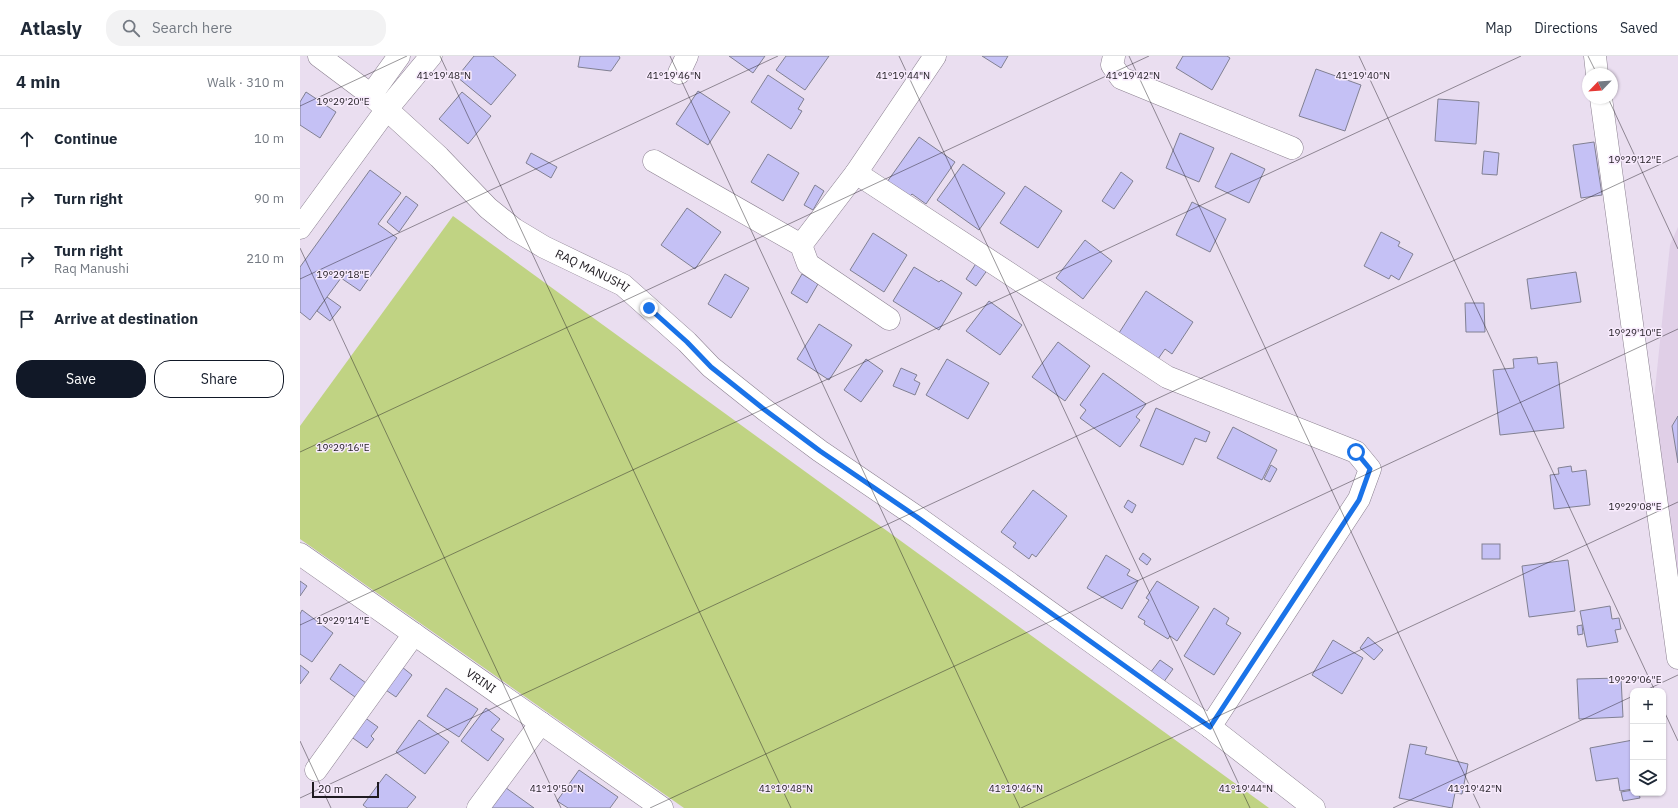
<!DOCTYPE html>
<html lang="en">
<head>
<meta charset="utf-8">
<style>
	:root { --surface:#fff; --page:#f2f2f3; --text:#1f2937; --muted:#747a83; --line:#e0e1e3; --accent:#111827 }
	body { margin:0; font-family:"IBM Plex Sans",sans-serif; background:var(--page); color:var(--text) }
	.controls { position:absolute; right:12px; bottom:12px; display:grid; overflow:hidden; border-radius:8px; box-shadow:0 1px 3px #0004 }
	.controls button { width:36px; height:36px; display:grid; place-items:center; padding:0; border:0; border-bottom:1px solid var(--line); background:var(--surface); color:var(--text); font:20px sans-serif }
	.compass { position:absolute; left:1282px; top:12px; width:36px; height:36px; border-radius:50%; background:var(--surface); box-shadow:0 1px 3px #0004; rotate:245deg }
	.scale { position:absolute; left:12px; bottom:10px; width:67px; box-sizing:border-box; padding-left:4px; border:2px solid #1f1b21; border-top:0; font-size:11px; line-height:14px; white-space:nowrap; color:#1f1b21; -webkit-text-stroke:3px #f8ebfd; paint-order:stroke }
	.stop { position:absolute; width:12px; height:12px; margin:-9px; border:3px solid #1a73e8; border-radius:50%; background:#fff }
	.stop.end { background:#1a73e8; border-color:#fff; box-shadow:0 1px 4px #0008 }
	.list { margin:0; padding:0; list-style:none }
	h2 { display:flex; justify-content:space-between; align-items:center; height:52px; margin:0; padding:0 16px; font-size:17px }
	h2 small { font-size:13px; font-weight:400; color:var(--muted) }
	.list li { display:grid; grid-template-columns:26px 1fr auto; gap:12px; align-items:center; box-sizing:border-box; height:60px; padding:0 16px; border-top:1px solid var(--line) }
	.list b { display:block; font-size:15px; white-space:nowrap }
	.list p { margin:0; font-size:13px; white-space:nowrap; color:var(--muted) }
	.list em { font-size:13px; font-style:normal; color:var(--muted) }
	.actions { display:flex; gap:8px; padding:12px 16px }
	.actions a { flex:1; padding:9px 0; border:1px solid var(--accent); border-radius:16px; text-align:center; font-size:14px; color:var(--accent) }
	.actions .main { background:var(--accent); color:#fff }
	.icon { flex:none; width:22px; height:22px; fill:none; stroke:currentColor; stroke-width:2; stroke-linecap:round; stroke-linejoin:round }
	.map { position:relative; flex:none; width:1378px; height:752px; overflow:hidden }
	header { display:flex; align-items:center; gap:24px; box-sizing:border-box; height:56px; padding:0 20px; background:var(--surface); border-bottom:1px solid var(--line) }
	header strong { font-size:19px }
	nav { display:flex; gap:22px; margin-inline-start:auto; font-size:14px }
	.search { width:280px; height:36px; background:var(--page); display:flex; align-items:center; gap:10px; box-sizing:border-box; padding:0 14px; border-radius:16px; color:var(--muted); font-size:15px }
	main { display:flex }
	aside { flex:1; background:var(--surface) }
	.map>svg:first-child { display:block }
	.built { fill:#e0cfe7 }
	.green { fill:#c0d383 }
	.building { fill:#c5c1f5; stroke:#818092 }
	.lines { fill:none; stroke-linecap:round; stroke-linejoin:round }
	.minor-casing { stroke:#8b8090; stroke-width:23 }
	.minor { stroke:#fff; stroke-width:22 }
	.route { stroke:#1a73e8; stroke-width:5 }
	.ticks { fill:none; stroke:#1f1b21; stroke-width:1; stroke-opacity:0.45 }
	.labels { text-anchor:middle; stroke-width:3; stroke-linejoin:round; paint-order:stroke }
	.street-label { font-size:12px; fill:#1f1b21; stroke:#f8ebfd }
	.ticks-label { font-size:10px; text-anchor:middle; fill:#1f1b21; stroke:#f8ebfd; stroke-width:3; stroke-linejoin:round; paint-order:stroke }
</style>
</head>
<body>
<header>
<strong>Atlasly</strong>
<div class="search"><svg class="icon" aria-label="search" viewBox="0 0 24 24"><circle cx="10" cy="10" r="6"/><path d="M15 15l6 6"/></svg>Search here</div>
<nav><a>Map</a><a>Directions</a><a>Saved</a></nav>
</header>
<main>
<aside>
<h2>4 min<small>Walk · 310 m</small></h2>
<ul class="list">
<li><svg class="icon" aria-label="ahead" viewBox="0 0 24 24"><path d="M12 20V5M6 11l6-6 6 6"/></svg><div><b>Continue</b></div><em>10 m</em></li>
<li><svg class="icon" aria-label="right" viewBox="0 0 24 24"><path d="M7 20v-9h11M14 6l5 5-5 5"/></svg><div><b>Turn right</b></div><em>90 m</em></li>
<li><svg class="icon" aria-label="right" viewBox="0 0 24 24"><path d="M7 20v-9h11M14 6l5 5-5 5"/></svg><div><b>Turn right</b><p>Raq Manushi</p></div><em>210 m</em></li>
<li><svg class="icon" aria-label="arrive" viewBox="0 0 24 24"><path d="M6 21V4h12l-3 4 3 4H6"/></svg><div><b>Arrive at destination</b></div></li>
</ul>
<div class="actions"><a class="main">Save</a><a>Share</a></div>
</aside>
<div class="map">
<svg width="1378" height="752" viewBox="0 0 1378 752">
	<rect width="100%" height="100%" fill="#eadef0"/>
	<polygon class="built" points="1378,171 1378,539 1354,343 1370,189"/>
	<polygon class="green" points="153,160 969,752 384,752 0,483 0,370"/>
	<g class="building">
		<polygon points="174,0 193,0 216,19 191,49 157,21"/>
		<polygon points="280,0 319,0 320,2 311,15 278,11"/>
		<polygon points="429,0 465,0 453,17"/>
		<polygon points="486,0 529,0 505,34 476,14"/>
		<polygon points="682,0 708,0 701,12"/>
		<polygon points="883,0 927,0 930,2 912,34 876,12"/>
		<polygon points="1016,13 1061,29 1045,75 999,60"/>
		<polygon points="468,19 504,43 498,53 502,55 491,73 451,46"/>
		<polygon points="398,35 430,56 408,89 376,68"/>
		<polygon points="6,36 36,56 20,82 0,69 0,46"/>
		<polygon points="162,36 191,60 168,88 139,63"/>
		<polygon points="1138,43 1179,46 1176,88 1135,85"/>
		<polygon points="880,77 914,92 899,126 866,112"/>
		<polygon points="619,81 655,106 626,148 612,138 609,141 587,126"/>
		<polygon points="1294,86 1302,139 1281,142 1273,89"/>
		<polygon points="1184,95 1199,97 1197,119 1182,118"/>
		<polygon points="231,97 257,111 251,122 226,107"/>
		<polygon points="931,97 965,113 949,147 915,131"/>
		<polygon points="468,98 499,117 483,145 451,126"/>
		<polygon points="663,108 705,137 679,174 637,144"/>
		<polygon points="70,114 101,137 78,168 97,182 60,235 41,222 10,264 0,256 0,211"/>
		<polygon points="821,116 833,125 814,153 802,145"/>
		<polygon points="515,129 524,135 513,154 504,149"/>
		<polygon points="725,130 762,155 738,192 700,167"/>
		<polygon points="106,140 118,149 99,176 87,166"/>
		<polygon points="892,146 926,163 910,196 876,179"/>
		<polygon points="387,152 421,176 395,213 361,189"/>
		<polygon points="1081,176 1100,186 1098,190 1113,198 1099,224 1091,219 1089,223 1064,210"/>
		<polygon points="573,177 607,199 584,236 550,214"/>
		<polygon points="785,184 812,205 783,243 756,222"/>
		<polygon points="677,206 688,213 676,230 666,223"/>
		<polygon points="614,211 639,226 641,224 662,237 639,274 593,245"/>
		<polygon points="1276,216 1281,246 1231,253 1227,223"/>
		<polygon points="425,218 449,232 431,262 408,248"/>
		<polygon points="502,218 518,228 507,247 491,237"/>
		<polygon points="846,235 893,266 872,298 865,293 858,303 819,277"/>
		<polygon points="27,241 41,251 30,265 17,255"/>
		<polygon points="689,245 722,269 700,299 666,275"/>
		<polygon points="1165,247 1184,247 1185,276 1166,276"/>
		<polygon points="519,268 552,289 529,324 497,303"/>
		<polygon points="758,286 790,310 765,345 732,321"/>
		<polygon points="1237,301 1238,308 1257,306 1264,372 1200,379 1193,314 1214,312 1213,303"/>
		<polygon points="566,303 583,315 561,346 544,334"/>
		<polygon points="647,303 689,327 668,363 626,339"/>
		<polygon points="601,312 617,319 614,324 620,327 615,339 593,330"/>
		<polygon points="803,317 846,348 836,361 840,364 820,391 780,362 786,354 780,349"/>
		<polygon points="856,352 910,376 906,386 895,382 883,409 840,390"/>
		<polygon points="1378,360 1378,407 1372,370"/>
		<polygon points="933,371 977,394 962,424 917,402"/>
		<polygon points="971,409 977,413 970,426 964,423"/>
		<polygon points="1271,410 1272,416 1286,414 1290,449 1254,453 1250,419 1259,418 1258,412"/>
		<polygon points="733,434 767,460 736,501 732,498 729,503 713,491 716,487 701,476"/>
		<polygon points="828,444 836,449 832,457 824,451"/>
		<rect x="1182" y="488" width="18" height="15"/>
		<polygon points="843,497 851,503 847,509 839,503"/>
		<polygon points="806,499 830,514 827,519 838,525 822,553 787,532"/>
		<polygon points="1268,504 1275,555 1229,561 1222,510"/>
		<polygon points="0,525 7,530 0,540"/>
		<polygon points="857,525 899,551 877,585 870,580 868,583 844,568 845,565 838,561 849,544 846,542"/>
		<polygon points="1310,550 1312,563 1319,562 1321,573 1315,574 1318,586 1287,591 1280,555"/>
		<polygon points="914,552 929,562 926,568 941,577 914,619 884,600"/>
		<polygon points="2,554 33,577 12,606 0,598 0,558"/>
		<polygon points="1282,569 1283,578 1278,579 1277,570"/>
		<polygon points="1068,581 1083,594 1074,604 1060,592"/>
		<polygon points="1033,584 1063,602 1042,638 1012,619"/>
		<polygon points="860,604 873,613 863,627 850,617"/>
		<polygon points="97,607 112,619 96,641 80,630"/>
		<polygon points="40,608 66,627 55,641 30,623"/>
		<polygon points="0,609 9,616 0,628"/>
		<polygon points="1321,622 1323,661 1279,663 1277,623"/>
		<polygon points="146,632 178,653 159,681 127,660"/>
		<polygon points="186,652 200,663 191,674 204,683 188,705 161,685"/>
		<polygon points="64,661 78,671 71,680 74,683 67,692 50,680"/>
		<polygon points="119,664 149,686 125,718 96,696"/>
		<polygon points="1333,684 1333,733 1320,735 1318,722 1296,725 1290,692"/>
		<polygon points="1110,688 1127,691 1125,698 1168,708 1162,738 1155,737 1152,752 1099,742"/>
		<polygon points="279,714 318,741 310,752 268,752 257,745"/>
		<polygon points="86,718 116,741 107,752 67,752 63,749"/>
		<polygon points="202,729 234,752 185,752"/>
		<polygon points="1333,734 1333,737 1339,737 1340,742 1323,745 1321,736"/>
	</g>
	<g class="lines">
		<defs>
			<g id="minor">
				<path id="s1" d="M19,0l52,39 68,62 49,51 26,21 30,18 79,38 64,57 24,25 54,43 55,41 97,66 293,210 104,81"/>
				<polyline points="814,0 812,9 821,22 992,92"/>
				<polyline points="1295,0 1297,18"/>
				<polyline points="379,17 387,0"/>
				<polyline points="71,39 99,0"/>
				<polyline points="1301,42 1378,602"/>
				<polyline points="354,105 501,189 508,208 589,263"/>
				<polyline points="556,117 867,321 1056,396 1070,413 1059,443 910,671"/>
				<polyline points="0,172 87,53 131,0"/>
				<polyline points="501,189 556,117 635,0"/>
				<path id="s2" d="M0,498l362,254"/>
				<polyline points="16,714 114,578"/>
				<polyline points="178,752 241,667"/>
			</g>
		</defs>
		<use href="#minor" class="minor-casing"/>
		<use href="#minor" class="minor"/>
	</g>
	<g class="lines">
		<polyline class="route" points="349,252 387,286 411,311 465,354 520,395 617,461 910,671 1059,444 1070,413 1056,396"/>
	</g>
	<path class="ticks" d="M140,0l351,752M370,0l350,752M599,0l351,752M829,0l351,752M1059,0l296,635M1288,0l9,18M1308,42l70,151M0,50l107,-50M0,192l261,560M0,223l478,-223M0,396l849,-396M0,569l1221,-569M1344,635l34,-16M1363,653l15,32M0,685l31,67M0,742l1378,-642M350,752l1028,-479M721,752l657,-306M1093,752l240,-112"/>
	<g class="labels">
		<g class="street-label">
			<text dy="4" stroke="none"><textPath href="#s1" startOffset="350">RAQ MANUSHI</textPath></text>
			<text dy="4" stroke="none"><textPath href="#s2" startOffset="221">VRINI</textPath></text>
		</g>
	</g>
	<g class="ticks-label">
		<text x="144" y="23">41°19'48"N</text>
		<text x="374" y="23">41°19'46"N</text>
		<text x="603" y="23">41°19'44"N</text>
		<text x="833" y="23">41°19'42"N</text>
		<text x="1063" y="23">41°19'40"N</text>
		<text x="43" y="49">19°29'20"E</text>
		<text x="1335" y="107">19°29'12"E</text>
		<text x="43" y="222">19°29'18"E</text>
		<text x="1335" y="280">19°29'10"E</text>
		<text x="43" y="395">19°29'16"E</text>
		<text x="1335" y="454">19°29'08"E</text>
		<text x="43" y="568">19°29'14"E</text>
		<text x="1335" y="627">19°29'06"E</text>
		<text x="486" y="736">41°19'48"N</text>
		<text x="716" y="736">41°19'46"N</text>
		<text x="946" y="736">41°19'44"N</text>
		<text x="1175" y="736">41°19'42"N</text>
		<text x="257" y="736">41°19'50"N</text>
	</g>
</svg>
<div class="controls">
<button>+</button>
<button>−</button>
<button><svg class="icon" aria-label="layers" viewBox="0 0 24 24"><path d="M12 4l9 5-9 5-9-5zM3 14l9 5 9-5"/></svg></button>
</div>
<svg class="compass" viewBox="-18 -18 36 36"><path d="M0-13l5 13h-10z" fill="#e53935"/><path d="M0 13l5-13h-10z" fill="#747a83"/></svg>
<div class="scale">20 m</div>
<div class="stop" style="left:1056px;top:396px"></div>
<div class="stop end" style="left:349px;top:252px"></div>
</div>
</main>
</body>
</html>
